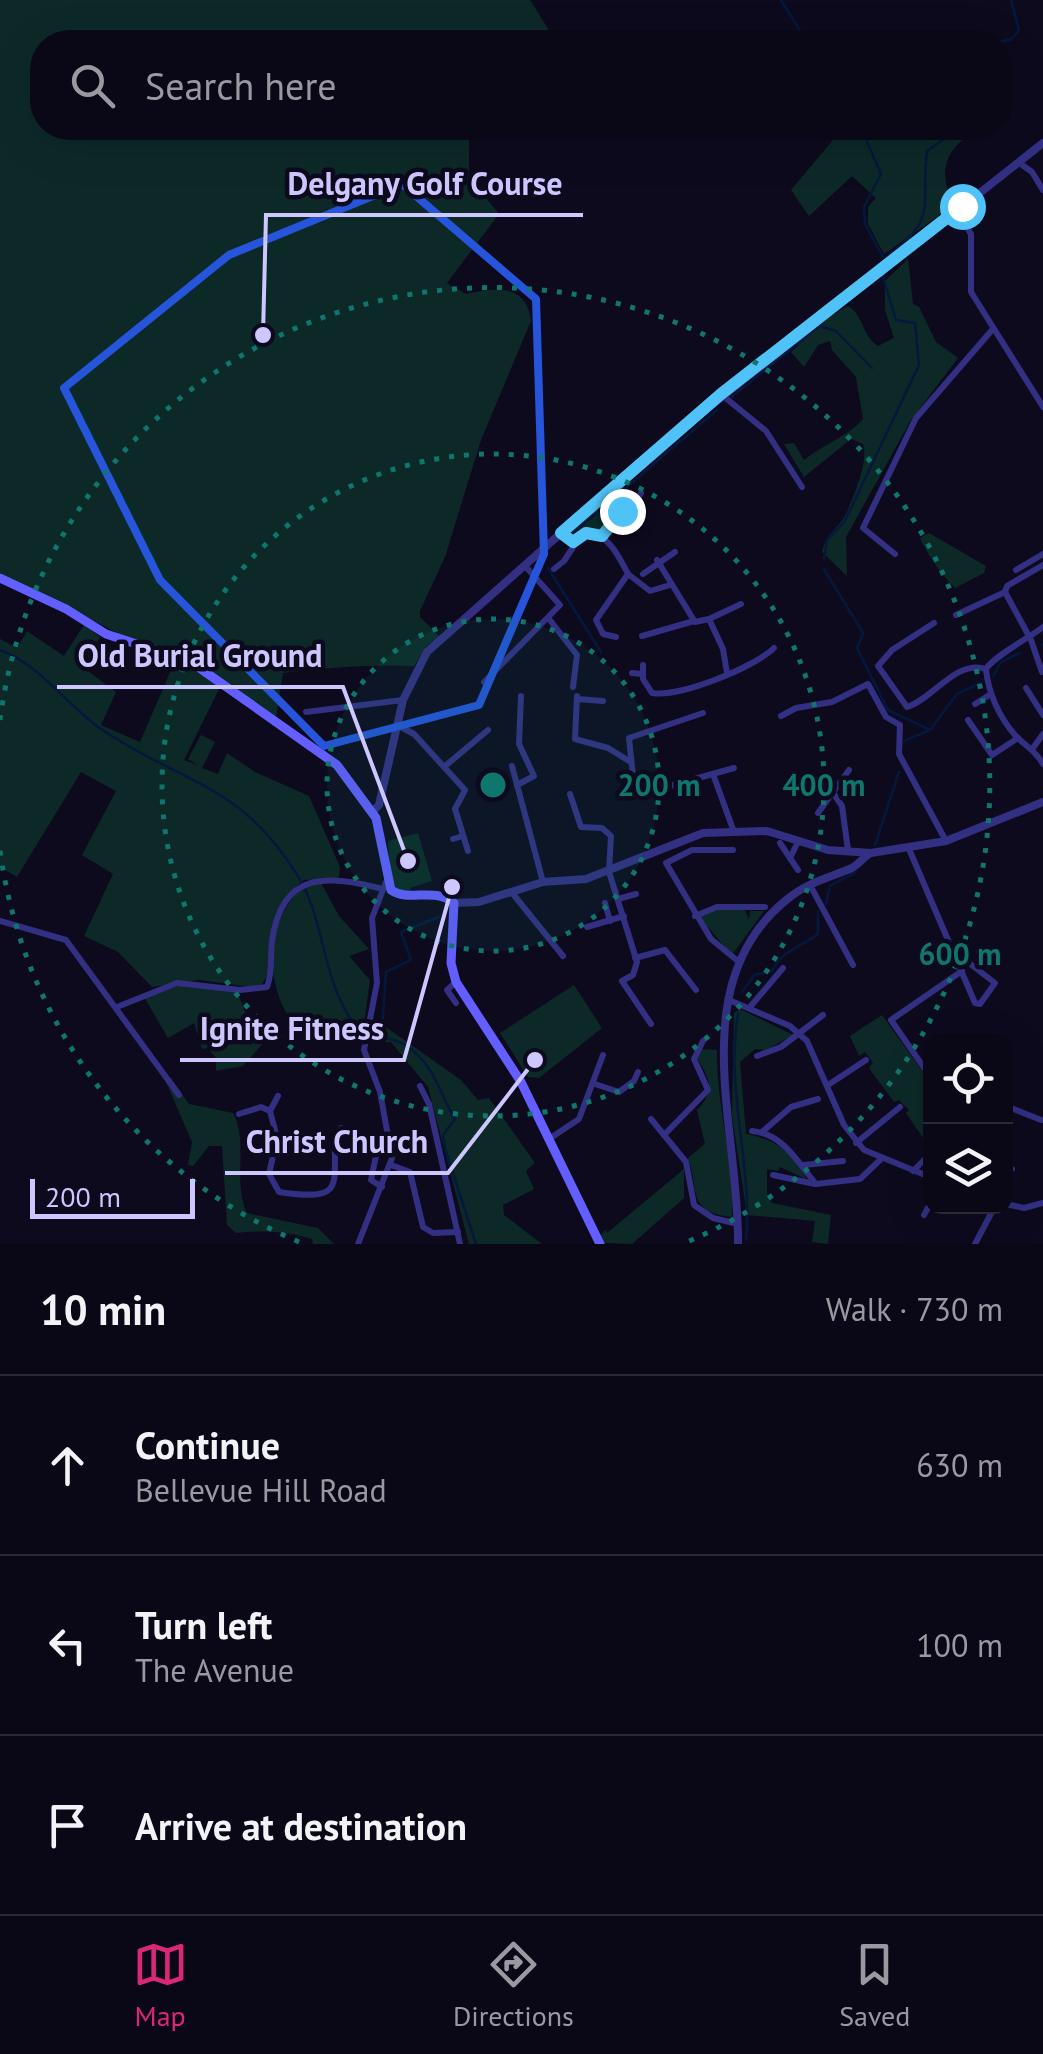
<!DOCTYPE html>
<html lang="en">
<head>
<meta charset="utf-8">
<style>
	:root { --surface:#0a0816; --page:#181623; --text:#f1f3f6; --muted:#999aa1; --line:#2a2935; --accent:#db2777 }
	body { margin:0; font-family:"PT Sans",sans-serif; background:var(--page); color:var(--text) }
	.controls { position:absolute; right:30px; bottom:30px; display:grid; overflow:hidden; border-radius:20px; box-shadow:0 10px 40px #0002 }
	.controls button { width:90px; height:90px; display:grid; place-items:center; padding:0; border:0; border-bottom:2px solid var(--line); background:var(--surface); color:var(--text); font:50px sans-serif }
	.scale { position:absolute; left:30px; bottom:25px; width:165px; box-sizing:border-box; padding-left:10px; border:5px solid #cec7ff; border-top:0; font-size:28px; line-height:35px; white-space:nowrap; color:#cec7ff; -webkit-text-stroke:8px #0d0a1e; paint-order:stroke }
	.stop { position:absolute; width:30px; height:30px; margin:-22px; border:8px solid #4fc3f7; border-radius:50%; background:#fff }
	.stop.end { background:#4fc3f7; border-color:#fff; box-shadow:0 2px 10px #0008 }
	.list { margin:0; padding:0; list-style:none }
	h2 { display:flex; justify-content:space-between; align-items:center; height:130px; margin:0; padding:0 40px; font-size:42px }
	h2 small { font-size:32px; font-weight:400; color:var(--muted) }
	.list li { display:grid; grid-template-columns:65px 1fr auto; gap:30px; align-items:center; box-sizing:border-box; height:180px; padding:0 40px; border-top:2px solid var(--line) }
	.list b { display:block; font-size:38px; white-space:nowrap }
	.list p { margin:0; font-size:32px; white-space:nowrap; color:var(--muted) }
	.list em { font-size:32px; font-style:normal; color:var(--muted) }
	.icon { flex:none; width:55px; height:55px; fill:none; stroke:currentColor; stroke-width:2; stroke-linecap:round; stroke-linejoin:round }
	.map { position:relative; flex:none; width:1043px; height:1244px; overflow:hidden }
	.search { position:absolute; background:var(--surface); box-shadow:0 10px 40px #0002; left:30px; right:30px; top:30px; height:110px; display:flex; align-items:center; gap:25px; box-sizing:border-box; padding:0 35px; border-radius:40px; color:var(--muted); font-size:38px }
	.sheet { height:670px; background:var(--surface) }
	nav { display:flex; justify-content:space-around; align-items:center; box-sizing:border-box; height:140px; border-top:2px solid var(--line); background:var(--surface); font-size:28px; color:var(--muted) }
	nav a { display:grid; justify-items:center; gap:5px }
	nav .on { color:var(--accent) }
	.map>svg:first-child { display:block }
	.green { fill:#0c2928 }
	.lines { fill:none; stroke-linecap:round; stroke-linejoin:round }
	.stream { stroke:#04183d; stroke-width:2.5 }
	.minor { stroke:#332f83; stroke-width:6 }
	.tertiary { stroke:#332f83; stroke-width:8 }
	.secondary { stroke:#635eff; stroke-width:9 }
	.route { stroke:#4fc3f7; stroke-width:12 }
	.marked { fill:none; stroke:#2654da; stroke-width:8; stroke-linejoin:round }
	.ring { fill:none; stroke:#0f766e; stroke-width:5; stroke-dasharray:5 10 }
	.centre { fill:#0f766e; stroke:#0d0a1e; stroke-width:5 }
	.ring-label { font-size:30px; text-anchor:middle; font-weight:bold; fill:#0f766e; stroke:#0d0a1e; stroke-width:9; stroke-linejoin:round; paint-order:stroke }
	.leader { fill:none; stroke:#cec7ff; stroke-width:4 }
	.callout-dot { fill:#cec7ff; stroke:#0d0a1e; stroke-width:4 }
	.callout-label { font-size:32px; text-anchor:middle; font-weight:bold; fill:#cec7ff; stroke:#0d0a1e; stroke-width:9; stroke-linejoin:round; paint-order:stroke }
</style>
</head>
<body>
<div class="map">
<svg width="1043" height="1244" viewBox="0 0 1043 1244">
	<rect width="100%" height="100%" fill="#0d0a1e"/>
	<g class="green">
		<path d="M0,0h530l22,35 -9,7h-501v86h427v49l30,37 -52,69 19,11c30,-7 61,-10 65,27l-50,119 -36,117 -25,54v6l20,20 -14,9 -12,20c-41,-2 -90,2 -131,7l-7,45 -91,-62 -40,-9 -145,-74z"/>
		<path d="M828,128h151c-33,20 -43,41 -25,77l-70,49 -16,-30v-17l8,-9 -24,-22 -43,40 -18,-26 42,-50z"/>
		<path d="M908,259l5,45 6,3 17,35 22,16 -47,62 -65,117 1,39 -25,-24c4,-19 17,-23 25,-40 7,-17 22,-51 16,-68l-12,-5 -47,38 -20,-33 10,-1 10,17c18,-14 47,-26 59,-41l-7,-42 -24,-27 -2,-9 -12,4 -14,22 -13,-15 39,-36 18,-10c15,8 14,30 30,40l16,-8 -9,-28v-29z"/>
		<polygon points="623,485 633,502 605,522 599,532 588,529 571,538 567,535"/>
		<path d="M929,533l57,33 -2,7 -29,15c-15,-15 -26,-31 -35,-50z"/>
		<path d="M84,625l16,12 -15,32 31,23 -15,33 39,17 35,-81 4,1 42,23 -37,75 15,6 -11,-7 13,-24 14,7 -13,26 16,6 9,-21 28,19 54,24 31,71 -1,11 -35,2c-44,31 -22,94 -47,108l-58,-8 -47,7 -34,-35 -34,-16 29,-62 -31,-19 34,-64 -35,-19 -64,105 -17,-10v-228l17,9 10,-17 37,25z"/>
		<polygon points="418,833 432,881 410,888 411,892 398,892 390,873 388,841"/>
		<path d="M309,882l12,1 18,33 30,33 -20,7 21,24 -8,59 -73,-21c-26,-44 -23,-103 20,-136z"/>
		<polygon points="722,908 745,910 749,920 750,911 764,911 732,955 699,917"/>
		<polygon points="186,984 237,992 249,1021 266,1040 243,1066 216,1071 216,1058 208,1048 202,1049 194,1023 168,1038 143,995"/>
		<polygon points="574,985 602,1028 539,1078 528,1077 500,1033"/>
		<path d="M740,1009l53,26 -27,15 -11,-1 -15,13 6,72c25,4 52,19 60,45l-26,-12 -2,4 -11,-2v25l5,9 59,12 -3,29 -16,-2 3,-21 -68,-6 -15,-99 2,-103z"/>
		<polygon points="882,1015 925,1075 930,1072 930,1148 906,1113 909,1110 899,1100 894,1102 869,1068 873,1063 865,1052 859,1056 850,1036"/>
		<polygon points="373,1018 461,1080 478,1100 489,1098 535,1163 526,1171 534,1189 503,1205 504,1215 542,1244 469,1244 428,1087 391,1042 368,1042"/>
		<path d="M700,1049l17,1c-1,56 18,112 15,167 -47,-5 -32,-28 -44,-59l17,-14 -8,-34c19,-19 13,-31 0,-52z"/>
		<path d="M171,1078l18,26 44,9c16,29 -1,69 14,100l71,15 16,16h-21l-1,-5c-25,-8 -50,-9 -76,-6l-9,-8 -5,-79h-13l-16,20 -5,-1 4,-23 -26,-60z"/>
		<polygon points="684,1169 684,1198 632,1244 604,1243 599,1237 605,1230 607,1233"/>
	</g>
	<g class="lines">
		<g class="stream">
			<polyline points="781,0 807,42"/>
			<polyline points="999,42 1012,39 1019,30 1011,0"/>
			<polyline points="861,128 881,174 864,207 865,224 883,257"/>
			<path d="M883,266l1,-7c56,-42 36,-49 43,-108l32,-23"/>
			<polyline points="732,397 819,326 836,331 872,368"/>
			<polyline points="571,535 717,410"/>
			<polyline points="824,559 827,540 845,521 919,365 915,323 896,320 882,274"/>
			<polyline points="548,568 601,652"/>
			<polyline points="824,569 863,633 857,648 888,710 930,730"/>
			<polyline points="1042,645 1043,644"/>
			<path d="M0,650c41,15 66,55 101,79 81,55 141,54 198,149 26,44 23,100 53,143 15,20 34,12 53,24 30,19 33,46 50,74l-12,16 2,14 31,95"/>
			<polyline points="993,676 1001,662 1020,653"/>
			<polyline points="904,741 930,730 957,694 980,683"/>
			<polyline points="875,845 899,772"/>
			<polyline points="826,904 830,886 856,872"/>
			<path d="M742,992l12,-17 18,-4c11,-22 28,-23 46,-37v-23"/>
			<path d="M738,1014c-13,77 15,150 8,226"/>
			<polyline points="376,1036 383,1018 386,972 411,960 401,932 439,917"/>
		</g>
		<g class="minor">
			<polyline points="1018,162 1032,172 1043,190"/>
			<polyline points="957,210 971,234 971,292 1043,407"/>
			<polyline points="722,395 766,431 802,487"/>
			<path d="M601,536c9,-20 32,-24 40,-43"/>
			<polyline points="895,554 863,528 916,418 992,330"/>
			<polyline points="657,560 695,622 709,619 723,649 727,673"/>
			<path d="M554,569l10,-8 17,-26c25,-7 37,20 47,39l-32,46 7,14 13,3"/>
			<polyline points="1016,570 1043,554"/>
			<polyline points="628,574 650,591 670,585"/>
			<polyline points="643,574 675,552"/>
			<polyline points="1005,592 1007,586 1043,565"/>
			<polyline points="956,615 1005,592 1031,640 1042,672"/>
			<polyline points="549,619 577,655 573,687"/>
			<polyline points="709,619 741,604"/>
			<path d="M934,623l-42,27 -14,16 29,41c26,-8 49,-48 79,-38"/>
			<path d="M1043,627c-14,11 -49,29 -57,42 2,23 13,48 29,66 10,11 20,15 28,29"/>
			<polyline points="642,636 694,621"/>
			<path d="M643,665v14l9,14c27,5 103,-26 122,-45"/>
			<polyline points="632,673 643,674"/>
			<polyline points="484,682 560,605 525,566"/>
			<polyline points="1026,688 1043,715"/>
			<polyline points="577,696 575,739 608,748 629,761"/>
			<polyline points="577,699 603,701"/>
			<polyline points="975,704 991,694"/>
			<polyline points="306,712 403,700"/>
			<polyline points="703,713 629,738 634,786 638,792 648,792 734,768"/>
			<polyline points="781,716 796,708 832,702 868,684 886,717 900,725 899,754 946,841"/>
			<polyline points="968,720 992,755 1018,738"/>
			<polyline points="397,725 414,734 465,790 455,809 468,851"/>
			<polyline points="1033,748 1043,734"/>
			<polyline points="512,766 543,882"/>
			<polyline points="444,767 488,730"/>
			<polyline points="713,774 734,832"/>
			<polyline points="517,785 534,776 519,744 521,696"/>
			<polyline points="833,793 842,806 848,850"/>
			<polyline points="570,794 581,827 602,828 611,836 609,872 637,962 633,975 622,981 651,1024"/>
			<polyline points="818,813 849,770"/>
			<polyline points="453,839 463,836"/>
			<polyline points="780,843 798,870"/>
			<polyline points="909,849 975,1003 980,1004 995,983 955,952"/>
			<polyline points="733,850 692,850 666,863 711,939 739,962"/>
			<polyline points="790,858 799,840"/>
			<polyline points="810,885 853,965"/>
			<polyline points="513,894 563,956"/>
			<polyline points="618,899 636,894"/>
			<polyline points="605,903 610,921"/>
			<polyline points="695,916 717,907 765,907"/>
			<polyline points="0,921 66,940 179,1095"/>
			<polyline points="587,927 624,916"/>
			<polyline points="635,958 665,950 696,990"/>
			<polyline points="729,1000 790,1026 807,1041 844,1125 864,1150 930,1177"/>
			<polyline points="456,1003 447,990 456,982"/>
			<path d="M117,1007l60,-24 63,7 27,-3c6,-15 3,-30 5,-46 10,-71 55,-66 111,-52"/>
			<polyline points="750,1007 783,968"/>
			<polyline points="757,1056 781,1047 823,1015"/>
			<polyline points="927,1072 891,1020 962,971"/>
			<polyline points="595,1084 619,1092 634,1081 638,1072"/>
			<polyline points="828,1085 866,1060"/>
			<polyline points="420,1086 429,1104 460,1244"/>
			<polyline points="1006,1106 1041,1120"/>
			<polyline points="270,1111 278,1096"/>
			<path d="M239,1114l22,-7 9,4 7,27 -8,36 10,18c68,10 54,-6 56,-58l6,-6 37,18 -7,34 11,7"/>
			<polyline points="651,1119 686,1162 694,1205 713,1218 738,1224"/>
			<path d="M752,1131c32,3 46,32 64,53l44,-5 21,-20"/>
			<polyline points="762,1132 791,1107 818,1099"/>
			<polyline points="664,1135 708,1090 694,1059 703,1041"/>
			<polyline points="549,1139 579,1119 603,1055"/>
			<polyline points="856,1143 900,1107"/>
			<polyline points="391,1165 410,1172 423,1227 433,1233 458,1232"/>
			<polyline points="804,1165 843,1161"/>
			<polyline points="1006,1167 1012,1169"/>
			<polyline points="913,1171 930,1154"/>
			<polyline points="773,1175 815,1184"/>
			<polyline points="1006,1204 1024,1208 1043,1203"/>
			<polyline points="924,1215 930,1204"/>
			<polyline points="358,1244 392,1158 380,1092 364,1050 377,983 372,918 386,882"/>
			<polyline points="975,1244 995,1206"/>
		</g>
		<g class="tertiary">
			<polyline points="373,811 379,805 403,700 427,652 657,448 1043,143"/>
			<polyline points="454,903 479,902 543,882 586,879 703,833 767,831 828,850 871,853 946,841 1043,802"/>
			<path d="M738,1244c2,-114 -57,-263 52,-347 19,-15 41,-20 62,-29 6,-3 11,-10 17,-14"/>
		</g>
		<path class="secondary" d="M0,578l66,31 40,25 85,28 146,103 39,53 15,72c19,13 42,-4 63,13l-3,60 5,19 65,100 79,162"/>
	</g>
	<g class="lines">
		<polyline class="route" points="622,511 602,536 586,533 573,542 561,533 721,394 962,206"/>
	</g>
	<path class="marked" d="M402,184l134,115 8,255 -65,151 -155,41 -164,-166 -96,-192 165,-133z"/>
	<circle cx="493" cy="785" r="166" fill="#0f766e" fill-opacity=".12"/>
	<g class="ring">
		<circle cx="493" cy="785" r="166"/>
		<circle cx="493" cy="785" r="331"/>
		<path d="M299 1242A497 497 0 0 1 0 850M0 720A497 497 0 1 1 687 1242"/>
	</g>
	<circle cx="493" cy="785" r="15" class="centre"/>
	<g class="ring-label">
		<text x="659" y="796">200 m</text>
		<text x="824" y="796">400 m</text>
		<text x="960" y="965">600 m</text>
	</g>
	<path class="leader" d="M263 335L266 215H583M408 861L343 687H57M452 887L404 1060H180M535 1060L448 1173H225"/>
	<g class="callout-dot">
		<circle cx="263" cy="335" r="10"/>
		<circle cx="408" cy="861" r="10"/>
		<circle cx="452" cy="887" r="10"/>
		<circle cx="535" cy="1060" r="10"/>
	</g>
	<g class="callout-label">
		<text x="425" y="195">Delgany Golf Course</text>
		<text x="200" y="667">Old Burial Ground</text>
		<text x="292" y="1040">Ignite Fitness</text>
		<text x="337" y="1153">Christ Church</text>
	</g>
</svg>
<div class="controls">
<button><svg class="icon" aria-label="locate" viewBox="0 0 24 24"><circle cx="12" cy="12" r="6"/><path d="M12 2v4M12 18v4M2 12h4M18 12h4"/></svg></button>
<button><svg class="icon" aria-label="layers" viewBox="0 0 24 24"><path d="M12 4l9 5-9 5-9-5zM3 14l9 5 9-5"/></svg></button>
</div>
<div class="scale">200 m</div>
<div class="stop" style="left:962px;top:206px"></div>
<div class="stop end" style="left:622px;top:511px"></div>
<div class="search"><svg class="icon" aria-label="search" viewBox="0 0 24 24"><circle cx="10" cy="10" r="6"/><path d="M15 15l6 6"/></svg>Search here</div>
</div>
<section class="sheet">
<h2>10 min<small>Walk · 730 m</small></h2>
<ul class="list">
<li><svg class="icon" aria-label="ahead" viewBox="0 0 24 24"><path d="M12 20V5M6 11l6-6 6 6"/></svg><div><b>Continue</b><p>Bellevue Hill Road</p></div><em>630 m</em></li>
<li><svg class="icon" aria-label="left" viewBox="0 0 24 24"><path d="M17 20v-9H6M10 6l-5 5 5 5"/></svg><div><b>Turn left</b><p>The Avenue</p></div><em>100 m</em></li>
<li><svg class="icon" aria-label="arrive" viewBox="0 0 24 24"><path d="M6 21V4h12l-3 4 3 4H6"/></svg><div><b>Arrive at destination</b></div></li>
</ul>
</section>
<nav>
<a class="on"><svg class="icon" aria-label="map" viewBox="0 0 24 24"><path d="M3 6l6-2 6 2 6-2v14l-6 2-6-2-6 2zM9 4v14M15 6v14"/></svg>Map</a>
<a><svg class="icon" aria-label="directions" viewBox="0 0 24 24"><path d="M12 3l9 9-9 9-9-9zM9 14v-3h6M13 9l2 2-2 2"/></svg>Directions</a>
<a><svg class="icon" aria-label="saved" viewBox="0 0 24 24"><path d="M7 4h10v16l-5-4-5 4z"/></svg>Saved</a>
</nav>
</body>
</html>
